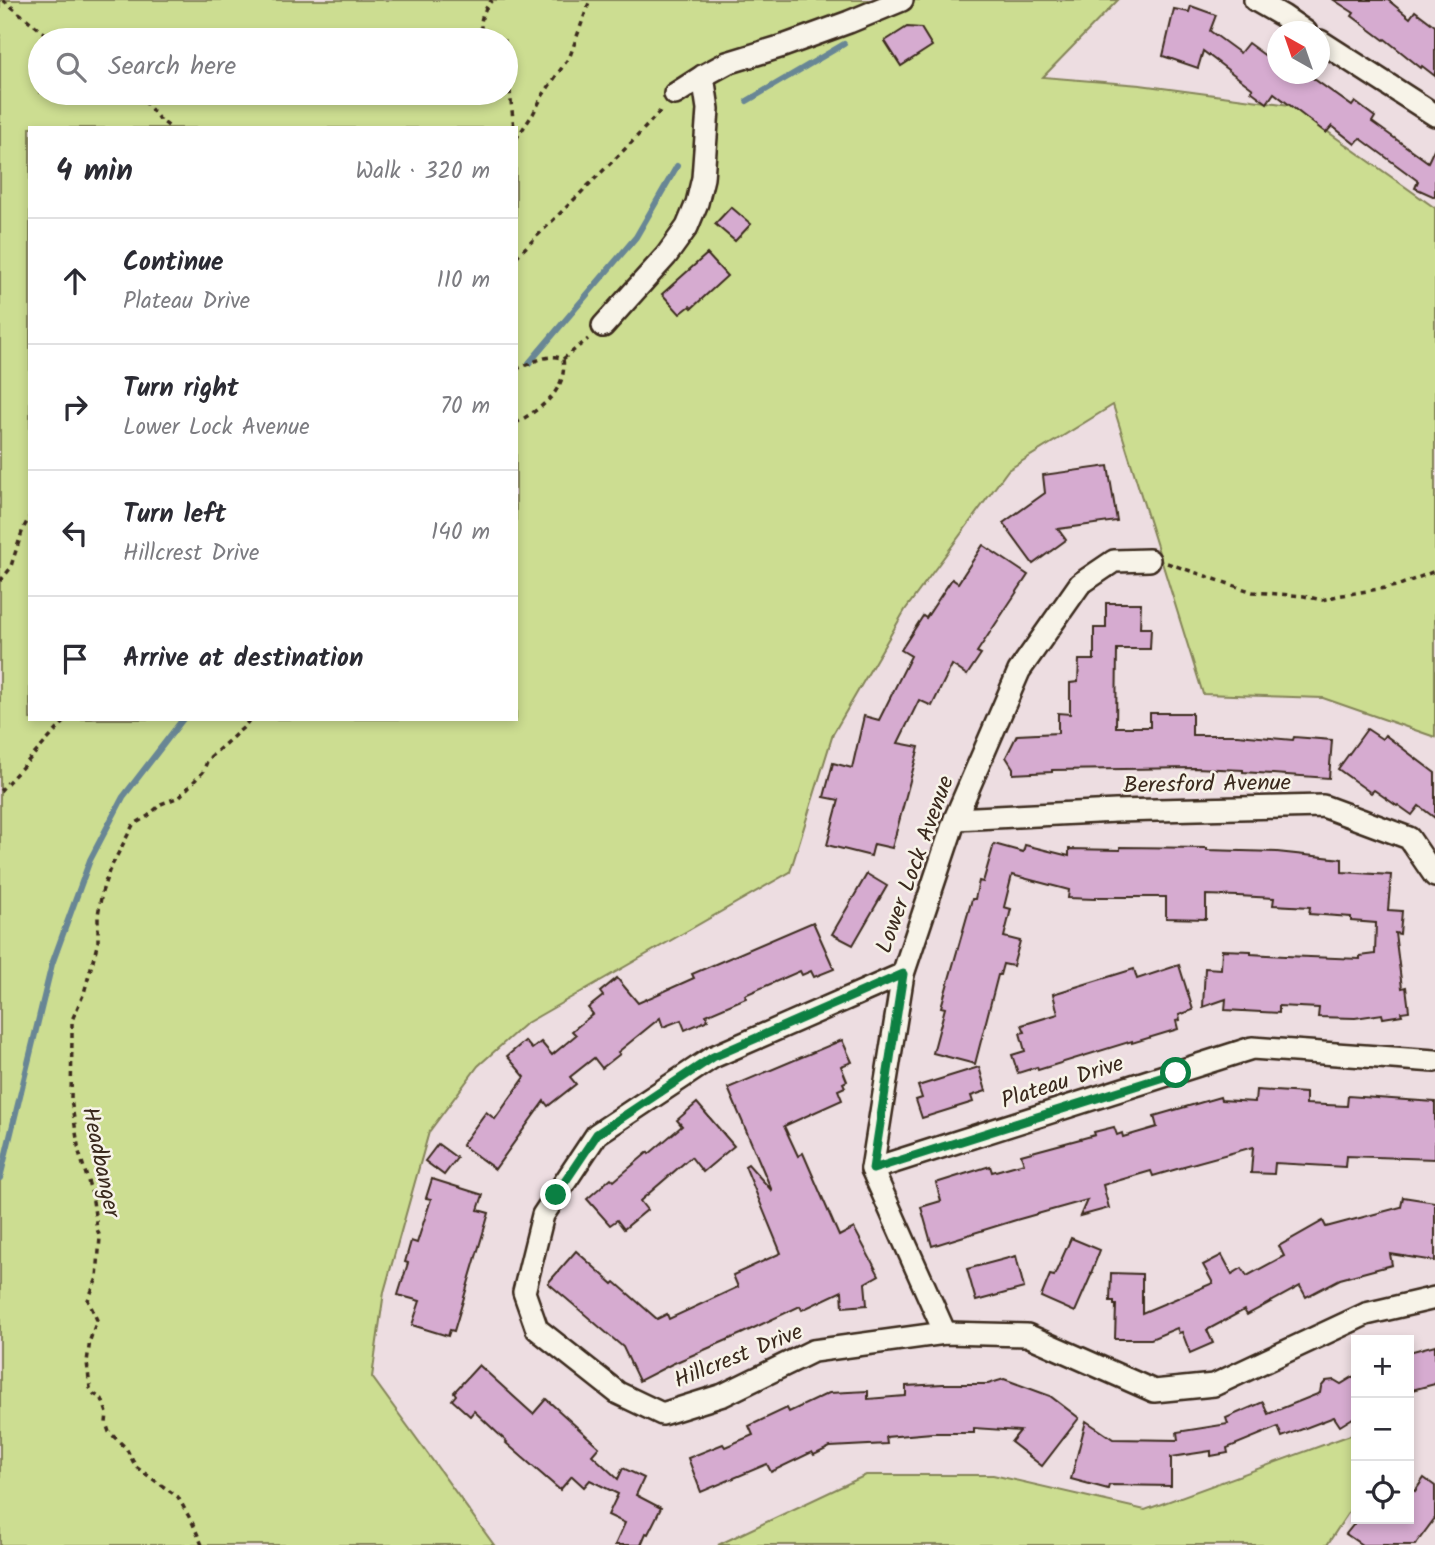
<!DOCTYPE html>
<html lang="en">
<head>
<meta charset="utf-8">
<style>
	:root { --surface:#fff; --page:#f7f7f7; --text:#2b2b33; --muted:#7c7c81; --line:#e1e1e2 }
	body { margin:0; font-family:Kalam,sans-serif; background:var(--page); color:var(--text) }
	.controls { position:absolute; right:21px; bottom:21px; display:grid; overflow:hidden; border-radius:0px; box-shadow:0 4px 10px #0003 }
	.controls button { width:63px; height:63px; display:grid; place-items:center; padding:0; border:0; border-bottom:2px solid var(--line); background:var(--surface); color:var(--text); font:35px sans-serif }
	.compass { position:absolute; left:1267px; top:21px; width:63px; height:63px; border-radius:50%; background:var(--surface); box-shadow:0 4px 10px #0003; rotate:320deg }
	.stop { position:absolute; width:21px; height:21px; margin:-16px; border:5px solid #0b8043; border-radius:50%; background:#fff }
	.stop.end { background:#0b8043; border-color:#fff; box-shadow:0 2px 7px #0008 }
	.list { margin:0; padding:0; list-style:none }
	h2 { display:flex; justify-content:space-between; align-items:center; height:91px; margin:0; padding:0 28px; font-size:30px }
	h2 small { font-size:23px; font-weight:400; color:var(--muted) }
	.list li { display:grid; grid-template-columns:46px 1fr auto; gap:21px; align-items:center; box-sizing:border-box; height:126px; padding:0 28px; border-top:2px solid var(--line) }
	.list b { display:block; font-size:26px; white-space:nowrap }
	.list p { margin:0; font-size:23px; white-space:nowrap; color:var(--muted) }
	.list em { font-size:23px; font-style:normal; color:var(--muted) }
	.icon { flex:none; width:38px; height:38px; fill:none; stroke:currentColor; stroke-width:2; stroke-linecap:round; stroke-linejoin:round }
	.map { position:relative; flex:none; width:1435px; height:1545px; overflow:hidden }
	.search { position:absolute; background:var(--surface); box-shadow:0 4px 10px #0003; left:28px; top:28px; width:490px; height:77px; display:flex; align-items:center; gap:18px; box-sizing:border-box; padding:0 24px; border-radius:38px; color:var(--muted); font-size:26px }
	.panel { position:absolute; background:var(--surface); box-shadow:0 4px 10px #0003; left:28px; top:126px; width:490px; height:595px; border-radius:0px }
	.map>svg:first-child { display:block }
	.green { fill:#ccdd91; stroke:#848458; stroke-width:2; fill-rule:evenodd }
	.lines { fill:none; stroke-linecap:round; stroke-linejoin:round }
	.stream { stroke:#678695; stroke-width:6 }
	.building { fill:#d6abd0; stroke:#3b2a1e; stroke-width:2 }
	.street-casing { stroke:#3b2a1e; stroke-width:26 }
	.path { stroke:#3b2a1e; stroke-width:3.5; stroke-dasharray:5 5; stroke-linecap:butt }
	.street { stroke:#f7f3e8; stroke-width:21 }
	.route { stroke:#0b8043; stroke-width:9 }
	.labels { text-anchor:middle; stroke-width:5; stroke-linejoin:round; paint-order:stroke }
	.street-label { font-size:23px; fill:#3b2a1e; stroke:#f7f3e8 }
</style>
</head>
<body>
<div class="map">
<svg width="1435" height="1545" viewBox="0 0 1435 1545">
	<rect width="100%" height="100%" fill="#eddde1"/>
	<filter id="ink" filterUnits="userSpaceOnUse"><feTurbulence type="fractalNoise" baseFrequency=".0143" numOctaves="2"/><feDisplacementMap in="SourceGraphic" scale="14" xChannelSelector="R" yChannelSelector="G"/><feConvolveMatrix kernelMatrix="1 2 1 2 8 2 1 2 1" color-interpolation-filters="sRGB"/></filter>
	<g filter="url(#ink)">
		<g class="green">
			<path d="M0,0h1118l-75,77 97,8 150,20 145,103v529l-112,-39 -120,-4 -90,-289 -105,65 -103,140 -72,124 -43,138 -265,152 -47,42 -49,66 -45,160 -12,85 122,168h-494zM40,40h466v53h-466zM30,128h486v591h-486z"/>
			<polygon points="1356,1433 1356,1501 1327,1545 718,1545 866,1475 993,1475 1145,1510"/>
		</g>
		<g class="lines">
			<g class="stream">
				<polyline points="747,101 844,44"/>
				<polyline points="529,363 636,237 677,166"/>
				<polyline points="0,1178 52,964 90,860 123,797 183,719"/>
			</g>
		</g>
		<g class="building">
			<polygon points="1334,0 1388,0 1410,18 1415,11 1435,26 1435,76 1422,66 1421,68 1385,39 1384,40 1352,16 1354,13"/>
			<polygon points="1191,6 1216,15 1210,31 1240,53 1248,43 1278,65 1278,74 1307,74 1352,106 1355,102 1375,117 1372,122 1428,162 1435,147 1435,197 1415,188 1418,181 1360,138 1355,144 1332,126 1326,133 1274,93 1267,103 1251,91 1253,89 1203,51 1198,68 1163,56 1174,9 1189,12"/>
			<polygon points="907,27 921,28 932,46 901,66 885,41"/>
			<polygon points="731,207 751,224 735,241 715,224"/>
			<polygon points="707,254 727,276 692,308 690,306 680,314 662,294"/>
			<polygon points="1108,466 1117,521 1058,529 1066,540 1033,564 1003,523 1045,493 1043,475"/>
			<polygon points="983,545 1028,575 977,652 981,654 967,675 952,665 932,706 919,700 898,743 919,747 892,848 874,844 871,856 827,845 839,800 824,797 833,763 852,768 864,716 879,720 911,656 901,650 923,616 926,618 952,579 958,583"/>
			<polygon points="1106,603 1141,603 1140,628 1151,628 1150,649 1117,649 1116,727 1150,727 1150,713 1192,713 1192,735 1237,735 1293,740 1294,737 1332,740 1329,778 1243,772 1243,770 1195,768 1052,770 1052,772 1013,774 1013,768 1006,757 1017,735 1058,733 1058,713 1070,714 1070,683 1078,682 1079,660 1094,660 1094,628 1106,628"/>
			<polygon points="1367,729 1382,739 1385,735 1435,773 1435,818 1419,806 1412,815 1398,805 1397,806 1374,790 1371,793 1338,769"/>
			<polygon points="994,844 1023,852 1025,845 1069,856 1069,849 1120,850 1120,847 1207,848 1207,850 1277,852 1342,859 1342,872 1391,875 1388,910 1402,911 1400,934 1395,933 1402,988 1406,987 1409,1011 1401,1012 1402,1015 1383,1018 1382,1014 1355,1018 1318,1017 1319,1008 1279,1006 1279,1013 1225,1010 1226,999 1203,1007 1205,968 1221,969 1222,950 1251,951 1251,954 1285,956 1360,959 1360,956 1375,954 1376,923 1351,921 1351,917 1309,914 1310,907 1273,905 1274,898 1238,896 1206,895 1206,919 1166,918 1166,897 1095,897 1095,899 1068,898 1069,890 1012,875 1004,907 1011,909 1004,937 1020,941 1013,966 1003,964 1000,975 998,975 975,1064 933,1053 945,1008 941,1007 962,934 972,899 975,899 979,881 983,882"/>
			<polygon points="867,874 887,886 853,945 832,934"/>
			<polygon points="813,922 834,969 814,977 811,971 802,975 800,971 745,995 746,998 706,1015 708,1020 685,1030 681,1020 663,1027 660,1018 618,1052 620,1054 602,1068 594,1058 570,1077 576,1084 548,1106 544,1101 495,1169 462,1145 486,1112 495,1119 525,1077 507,1056 525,1041 532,1049 541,1042 552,1055 576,1035 572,1031 593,1014 588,1008 603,996 600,992 617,978 638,1003 694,978 692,974"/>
			<polygon points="1179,965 1193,1010 1179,1015 1180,1020 1176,1021 1178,1029 1132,1043 1132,1041 1038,1070 1037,1067 1018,1073 1012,1055 1025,1051 1020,1033 1025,1032 1022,1025 1058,1014 1053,994 1134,969 1137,979"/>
			<polygon points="842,1040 852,1062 841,1066 847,1081 843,1083 845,1087 838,1090 842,1100 784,1126 798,1156 803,1153 839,1236 854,1228 879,1275 865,1283 867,1305 843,1307 842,1291 802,1310 800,1306 741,1334 672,1364 639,1381 623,1347 548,1283 576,1251 613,1284 615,1282 657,1319 667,1314 669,1319 738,1287 733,1275 781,1253 745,1166 748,1164 772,1191 728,1088"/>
			<polygon points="979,1067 986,1091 971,1096 973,1102 922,1118 916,1100 922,1098 918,1086"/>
			<polygon points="1256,1090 1306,1093 1306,1104 1347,1106 1348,1096 1435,1102 1435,1159 1346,1156 1345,1167 1275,1163 1274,1174 1251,1173 1253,1147 1184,1166 1184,1167 1153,1176 1151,1171 1103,1185 1109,1208 1080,1216 1087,1200 1016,1220 932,1246 921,1207 941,1201 936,1183 990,1166 992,1172 1024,1163 1021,1155 1095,1135 1094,1132 1114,1127 1117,1135 1122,1133 1123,1137 1157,1127 1154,1116 1220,1097 1221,1100 1255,1102"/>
			<polygon points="697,1103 734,1146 703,1172 691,1157 640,1201 647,1210 624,1229 617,1220 610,1225 587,1199 611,1178 614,1181 648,1152 649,1154 682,1126 677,1120"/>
			<polygon points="438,1144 457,1158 444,1175 425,1161"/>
			<polygon points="432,1179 483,1195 478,1210 489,1213 454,1331 450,1330 448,1336 412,1325 420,1301 398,1295 408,1263 405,1262 411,1241 417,1243 431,1199 426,1198"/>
			<polygon points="1403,1197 1435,1202 1435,1261 1390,1254 1392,1265 1340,1279 1306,1297 1300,1286 1247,1315 1244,1310 1207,1330 1213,1343 1190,1353 1182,1332 1179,1333 1177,1328 1151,1339 1115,1339 1116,1305 1114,1305 1114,1301 1110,1301 1111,1273 1142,1274 1142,1313 1213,1283 1203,1265 1222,1255 1232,1274 1242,1268 1247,1276 1284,1256 1279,1246 1323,1221 1326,1227 1401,1207"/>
			<polygon points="1071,1238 1100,1250 1091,1273 1092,1273 1075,1312 1041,1297 1050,1275 1054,1276"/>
			<polygon points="1016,1256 1024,1288 976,1301 967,1269"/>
			<polygon points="1435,1345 1435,1384 1412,1390 1409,1376 1409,1352"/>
			<polygon points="479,1365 533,1414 546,1399 599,1447 592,1455 618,1479 623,1468 644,1478 636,1495 661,1508 648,1534 646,1533 641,1545 615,1545 625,1523 608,1515 618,1494 590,1480 584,1487 572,1476 560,1490 506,1443 507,1442 474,1411 470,1416 452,1400 456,1395 454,1392"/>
			<polygon points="1356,1375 1356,1416 1340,1426 1334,1417 1282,1437 1278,1427 1227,1448 1228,1453 1211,1456 1211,1451 1171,1457 1171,1486 1109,1485 1108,1489 1071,1479 1086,1421 1113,1439 1178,1440 1177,1432 1228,1424 1226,1418 1263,1402 1268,1414 1320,1393 1321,1387 1326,1381 1334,1380 1341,1384"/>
			<polygon points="1004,1379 1050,1396 1079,1418 1042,1466 1011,1442 1020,1431 974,1428 974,1433 932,1433 886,1437 887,1444 830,1447 814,1455 812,1452 771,1472 767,1464 701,1492 688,1458 723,1444 725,1447 753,1435 749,1426 787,1408 789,1412 829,1393 868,1391 868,1399 905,1396 906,1395 906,1386 943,1384 988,1384"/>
			<polygon points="1424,1478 1435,1486 1435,1518 1415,1545 1362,1545 1346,1534 1358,1519 1409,1519 1409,1487 1415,1491"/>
		</g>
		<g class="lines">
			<defs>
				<g id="street">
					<polyline points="1255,0 1283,16 1306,32"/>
					<polyline points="1320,41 1435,115"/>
					<polyline points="675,94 703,76 727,63 783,46 849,22 902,0"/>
					<polyline points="603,326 666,256 687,227 697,203 703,178 708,109 703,76"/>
					<polyline points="955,819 1116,811 1323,806 1409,838 1435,876"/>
					<polyline points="903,974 713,1057 597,1134 543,1215 524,1292 537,1329 618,1393 662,1414 723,1395 813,1351 945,1333 1027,1335 1154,1391 1214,1385 1366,1314 1435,1298"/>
					<polyline points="872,1169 1252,1048 1435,1061"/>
					<polyline points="945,1333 872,1169 903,974 955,819 1019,671 1080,584 1114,561 1149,560"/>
				</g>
			</defs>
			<use href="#street" class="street-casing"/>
			<g class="path">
				<polyline points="3,0 53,40"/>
				<path d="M484,40c-6,-16 -3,-27 8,-40"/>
				<polyline points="506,81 510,92 514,128"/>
				<polyline points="138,93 159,119 171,128"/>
				<polyline points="516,139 533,114 543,95 570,56 590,0"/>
				<polyline points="516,257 631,143 662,109"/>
				<polyline points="563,359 588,339"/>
				<path d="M516,369c15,-5 32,-17 47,-10 5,32 -23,50 -47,64"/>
				<polyline points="1167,563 1253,592 1304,596 1322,600 1337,596 1397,586 1435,571"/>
				<polyline points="0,581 10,569 23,529 30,516"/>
				<polyline points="0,791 67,719"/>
				<polyline points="202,1545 193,1524 178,1497 136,1467 126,1448 109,1432 106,1423 107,1413 102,1399 94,1394 90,1388 87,1362 90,1340 97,1320 88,1300 97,1278 100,1237 97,1229 92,1194 79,1152 71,1099 72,1038 72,1020 84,993 98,942 98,915 102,892 109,871 133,825 148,816 161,804 179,797 203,772 208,759 244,727 250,719"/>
			</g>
			<use href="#street" class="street"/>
		</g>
	</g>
	<g class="lines" filter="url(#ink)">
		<polyline class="route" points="556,1195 597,1134 713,1057 903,974 873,1169 1176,1073"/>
	</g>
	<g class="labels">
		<g class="street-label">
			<text transform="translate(1207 783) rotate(-1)" y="8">Beresford Avenue</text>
			<text transform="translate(914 864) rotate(-70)" y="8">Lower Lock Avenue</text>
			<text transform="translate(1062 1081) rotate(-18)" y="8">Plateau Drive</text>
			<text transform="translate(102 1162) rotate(78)" y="8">Headbanger</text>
			<text transform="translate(738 1355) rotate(-22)" y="8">Hillcrest Drive</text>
		</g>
	</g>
</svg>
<div class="controls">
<button>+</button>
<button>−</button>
<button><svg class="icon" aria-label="locate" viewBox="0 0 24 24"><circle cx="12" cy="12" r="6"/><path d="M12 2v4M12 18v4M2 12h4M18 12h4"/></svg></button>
</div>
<svg class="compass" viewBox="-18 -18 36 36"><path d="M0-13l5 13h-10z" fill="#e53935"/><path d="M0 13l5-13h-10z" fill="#7c7c81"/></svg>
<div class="stop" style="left:1176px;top:1073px"></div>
<div class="stop end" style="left:556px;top:1195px"></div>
<div class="search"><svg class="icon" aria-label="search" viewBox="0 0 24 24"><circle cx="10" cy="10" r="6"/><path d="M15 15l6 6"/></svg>Search here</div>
<section class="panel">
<h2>4 min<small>Walk · 320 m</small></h2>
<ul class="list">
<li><svg class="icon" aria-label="ahead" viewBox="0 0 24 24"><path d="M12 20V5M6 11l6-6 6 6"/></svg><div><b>Continue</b><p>Plateau Drive</p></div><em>110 m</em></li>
<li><svg class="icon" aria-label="right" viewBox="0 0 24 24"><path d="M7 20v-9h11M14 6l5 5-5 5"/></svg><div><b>Turn right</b><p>Lower Lock Avenue</p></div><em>70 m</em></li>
<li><svg class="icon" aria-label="left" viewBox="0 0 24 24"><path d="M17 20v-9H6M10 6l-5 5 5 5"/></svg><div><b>Turn left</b><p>Hillcrest Drive</p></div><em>140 m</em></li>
<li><svg class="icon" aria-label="arrive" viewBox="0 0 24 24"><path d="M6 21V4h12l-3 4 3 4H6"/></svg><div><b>Arrive at destination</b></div></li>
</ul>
</section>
</div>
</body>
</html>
